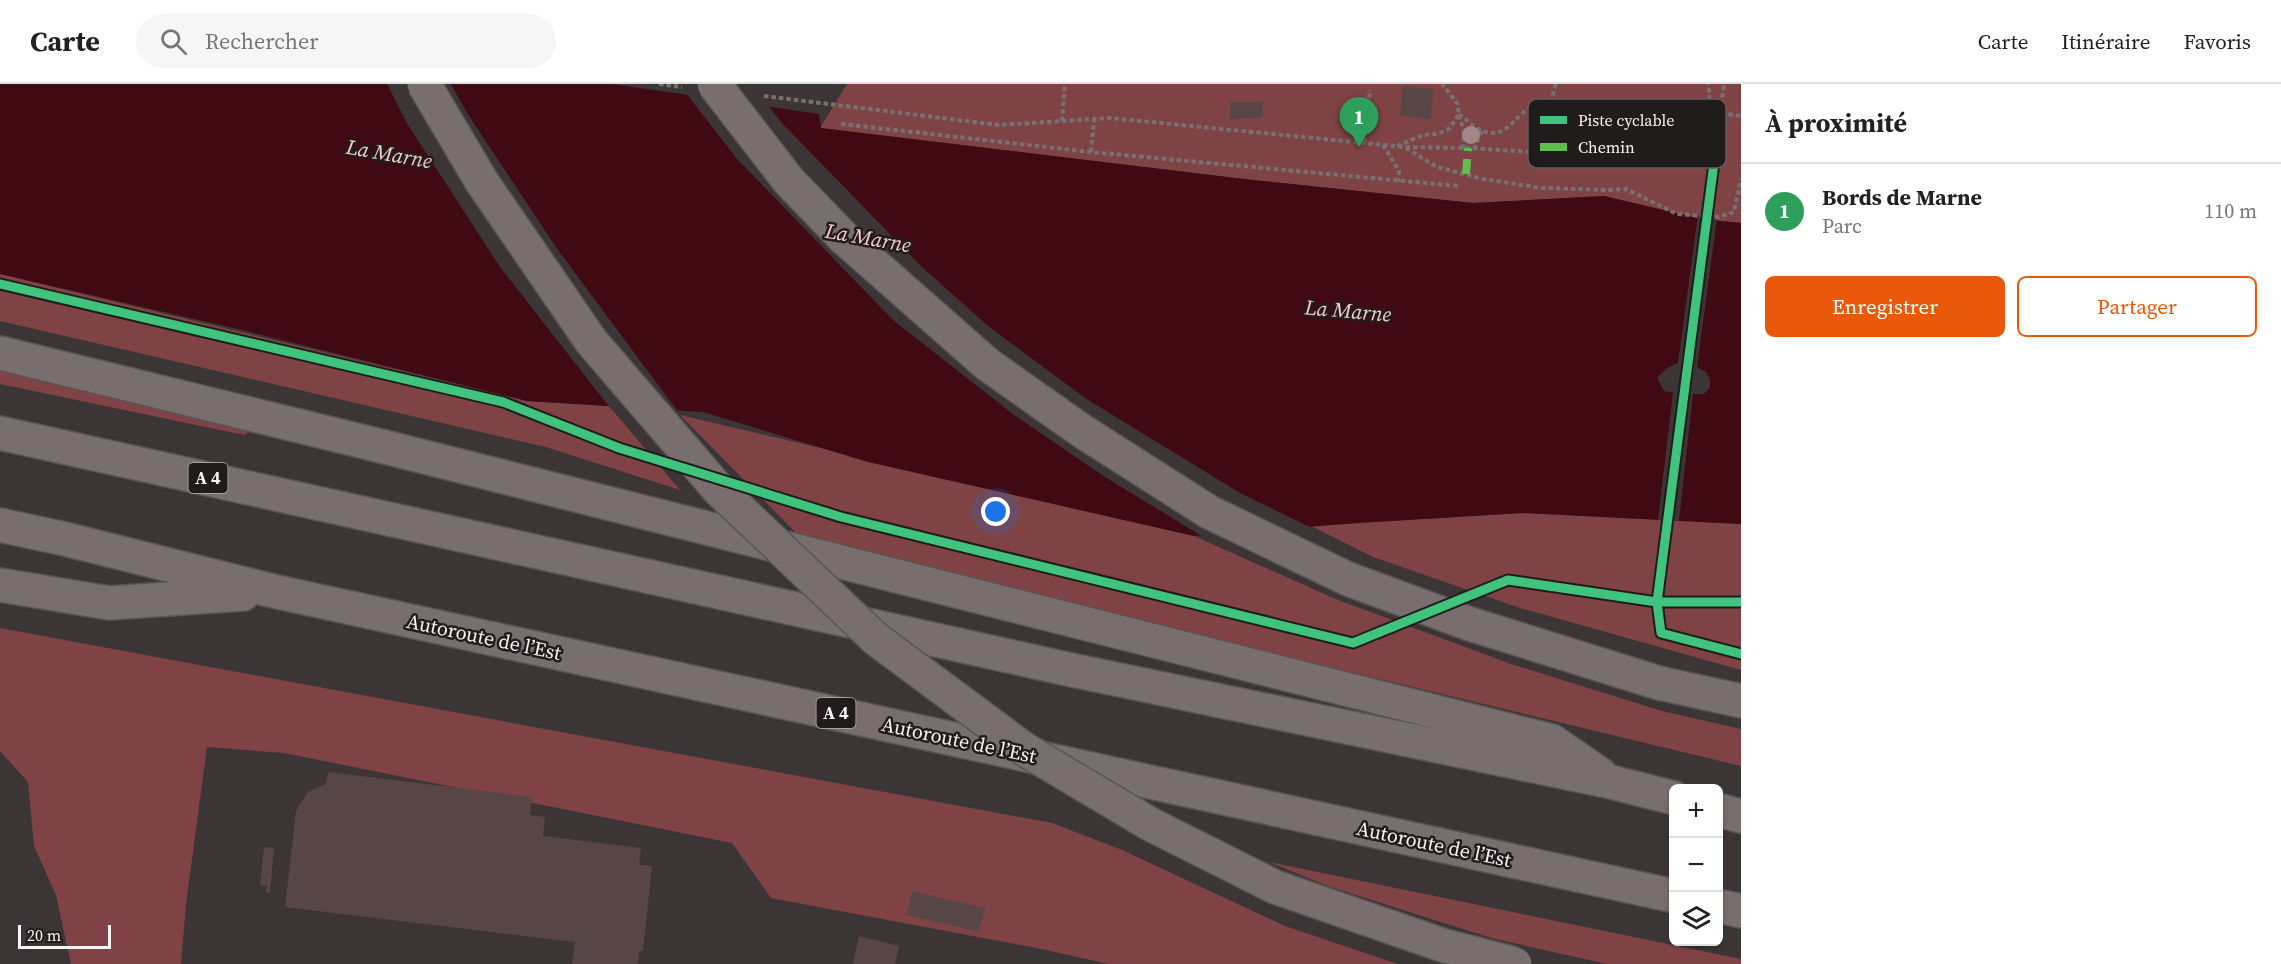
<!DOCTYPE html>
<html lang="fr">
<head>
<meta charset="utf-8">
<style>
	:root { --surface:#fff; --page:#f6f6f6; --text:#222; --muted:#767676; --line:#e0e0e0; --accent:#ea580c }
	body { margin:0; font-family:"Source Serif 4",serif; background:var(--page); color:var(--text) }
	.controls { position:absolute; right:18px; bottom:18px; display:grid; overflow:hidden; border-radius:9px; box-shadow:0 2px 4px #0004 }
	.controls button { width:54px; height:54px; display:grid; place-items:center; padding:0; border:0; border-bottom:2px solid var(--line); background:var(--surface); color:var(--text); font:30px sans-serif }
	.scale { position:absolute; left:18px; bottom:15px; width:93px; box-sizing:border-box; padding-left:6px; border:3px solid #faf2f2; border-top:0; font-size:16px; line-height:21px; white-space:nowrap; color:#faf2f2; -webkit-text-stroke:4px #211c1c; paint-order:stroke }
	.you { position:absolute; left:996px; top:428px; width:21px; height:21px; margin:-15px; border:4px solid #fff; border-radius:50%; background:#1a73e8; box-shadow:0 0 0 9px #1a73e833 }
	.badge { display:grid; place-items:center; width:39px; height:39px; border-radius:50%; background:var(--accent); color:#fff; font-size:20px; font-weight:700 }
	.pin { position:absolute; translate:-50% -50px; filter:drop-shadow(0 2px 3px #0008) }
	.pin::after { content:''; position:absolute; top:32px; width:21px; height:18px; background:inherit; clip-path:polygon(0 0,100% 0,50% 100%) }
	.list { margin:0; padding:0; list-style:none }
	h2 { display:flex; justify-content:space-between; align-items:center; height:78px; margin:0; padding:0 24px; font-size:26px }
	h2 small { font-size:20px; font-weight:400; color:var(--muted) }
	.list li { display:grid; grid-template-columns:39px 1fr auto; gap:18px; align-items:center; box-sizing:border-box; height:96px; padding:0 24px; border-top:2px solid var(--line) }
	.list b { display:block; font-size:22px; white-space:nowrap }
	.list p { margin:0; font-size:20px; white-space:nowrap; color:var(--muted) }
	.list em { font-size:20px; font-style:normal; color:var(--muted) }
	.actions { display:flex; gap:12px; padding:18px 24px }
	.actions a { flex:1; padding:14px 0; border:2px solid var(--accent); border-radius:9px; text-align:center; font-size:21px; color:var(--accent) }
	.actions .main { background:var(--accent); color:#fff }
	.icon { flex:none; width:33px; height:33px; fill:none; stroke:currentColor; stroke-width:2; stroke-linecap:round; stroke-linejoin:round }
	.map { position:relative; flex:none; width:1741px; height:880px; overflow:hidden }
	header { display:flex; align-items:center; gap:36px; box-sizing:border-box; height:84px; padding:0 30px; background:var(--surface); border-bottom:2px solid var(--line) }
	header strong { font-size:28px }
	nav { display:flex; gap:33px; margin-inline-start:auto; font-size:21px }
	.search { width:420px; height:54px; background:var(--page); display:flex; align-items:center; gap:15px; box-sizing:border-box; padding:0 21px; border-radius:33px; color:var(--muted); font-size:22px }
	main { display:flex }
	aside { flex:1; background:var(--surface) }
	.map>svg:first-child { display:block }
	.green { fill:#804345 }
	.water { fill:#410912 }
	.pier { fill:#3c3535 }
	.building { fill:#584647 }
	.lines { fill:none; stroke-linecap:round; stroke-linejoin:round }
	.highway-casing { stroke:#5a5454; stroke-width:36 }
	.path { stroke:#787070; stroke-width:4; stroke-dasharray:4.5 3; stroke-linecap:butt }
	.highway { stroke:#786e6e; stroke-width:33 }
	.highway-bridge-casing { stroke:#5a5454; stroke-width:36; stroke-linecap:butt }
	.highway-bridge { stroke:#786e6e; stroke-width:33 }
	.quiet { stroke:#5fbe4e; stroke-width:8; stroke-dasharray:15 8; stroke-linecap:butt }
	.cycleway-casing { stroke:#211c1c; stroke-width:13 }
	.cycleway { stroke:#40c37c; stroke-width:9 }
	.tree { fill:#a58686 }
	.labels { text-anchor:middle; stroke-width:5; stroke-linejoin:round; paint-order:stroke }
	.shield { fill:#211c1c; stroke:#b9b2b2; stroke-width:1.5 }
	.shield-label { font-size:18px; font-weight:bold; fill:#faf2f2 }
	.street-label { font-size:20px; fill:#faf2f2; stroke:#211c1c }
	.water-label { font-size:21px; font-style:italic; fill:#fbcac9; stroke:#211c1c }
	.key { fill:#211c1c; stroke:#625c5c; stroke-width:1.5 }
	.key-label { font-size:16px; fill:#faf2f2 }
</style>
</head>
<body>
<header>
<strong>Carte</strong>
<div class="search"><svg class="icon" aria-label="search" viewBox="0 0 24 24"><circle cx="10" cy="10" r="6"/><path d="M15 15l6 6"/></svg>Rechercher</div>
<nav><a>Carte</a><a>Itinéraire</a><a>Favoris</a></nav>
</header>
<main>
<div class="map">
<svg width="1741" height="880" viewBox="0 0 1741 880">
	<rect width="100%" height="100%" fill="#3c3535"/>
	<g class="green">
		<polygon points="847,0 1741,0 1741,139 1702,135 1604,112 1473,119 1244,95 820,44"/>
		<polygon points="0,190 527,317 609,322 680,406 546,363 0,237"/>
		<polygon points="0,284 258,342 244,351 0,300"/>
		<polygon points="680,331 1194,452 1338,516 1511,580 1662,627 1741,645 1741,682 803,456"/>
		<polygon points="1522,429 1741,440 1741,586 1520,524 1373,473 1311,442"/>
		<polygon points="0,544 1052,739 1122,766 1285,842 1398,880 1109,880 1037,864 771,814 732,759 284,669 207,663 186,820 181,880 71,880 56,811 34,762 28,698 0,667"/>
		<polygon points="1269,778 1741,875 1741,880 1607,880 1491,854 1328,802"/>
	</g>
	<polygon class="water" points="0,0 612,0 819,30 821,44 1244,95 1473,119 1604,112 1701,135 1741,139 1741,440 1522,429 1357,439 1194,452 868,378 703,328 527,317 242,246 0,190"/>
	<g class="pier">
		<polygon points="387,0 451,0 467,29 558,166 679,329 611,325 500,183 408,41"/>
		<polygon points="685,8 767,20 780,37 922,183 988,242 1088,316 1242,410 1314,445 1205,454 1105,393 1014,331 893,236 738,76"/>
		<polygon points="1698,131 1717,134 1697,283 1706,288 1710,295 1710,303 1704,310 1693,310 1679,437 1658,436 1673,309 1664,307 1657,294 1667,284 1678,279"/>
	</g>
	<g class="building">
		<polygon points="1403,2 1433,5 1431,35 1400,32"/>
		<polygon points="1230,18 1263,18 1262,34 1230,35"/>
		<polygon points="328,688 532,713 530,731 545,733 543,752 641,764 639,781 652,782 643,867 639,867 638,880 572,880 575,858 285,823 296,727 308,708 326,700"/>
		<polygon points="264,763 274,764 270,809 266,809 267,803 260,801"/>
		<polygon points="912,807 985,824 979,848 907,831"/>
		<polygon points="859,852 899,862 895,880 853,880"/>
	</g>
	<g class="lines">
		<defs>
			<g id="highway">
				<polyline points="0,269 381,362 1552,657 1600,690"/>
				<polyline points="0,349 1067,585 1611,698 1674,714"/>
				<polyline points="0,441 65,455 273,507 1674,812"/>
				<polyline points="0,501 109,519 243,510"/>
				<polyline points="1659,599 1741,617"/>
				<polyline points="1718,726 1741,732"/>
				<polyline points="1718,822 1741,827"/>
			</g>
		</defs>
		<use href="#highway" class="highway-casing"/>
		<g class="path">
			<polyline points="659,0 682,3"/>
			<path d="M1556,0l-6,20 8,22 13,8 110,6 15,-3c11,-19 16,-31 12,-53"/>
			<polyline points="764,12 999,41 1110,34 1405,63 1468,64 1714,79 1724,0"/>
			<polyline points="1721,29 1741,32"/>
			<path d="M1459,30c7,5 15,14 24,17 30,12 34,-32 67,-27"/>
			<polyline points="1459,31 1464,48 1463,65"/>
			<polyline points="1062,37 1065,0"/>
			<polyline points="841,40 1091,68 1458,102"/>
			<polyline points="1364,59 1370,6"/>
			<polyline points="1383,61 1399,87 1398,98"/>
			<polyline points="1397,62 1423,51 1438,50 1450,44 1459,30 1457,19 1442,0"/>
			<polyline points="1406,64 1437,83 1483,95 1542,104 1609,106 1626,105 1677,130 1719,133 1734,128 1741,95"/>
			<polyline points="1474,65 1482,47"/>
			<polyline points="1091,68 1094,36"/>
		</g>
		<use href="#highway" class="highway"/>
		<defs>
			<g id="highway-bridge">
				<polyline points="424,0 482,98 591,257 719,406 876,555 1024,665 1150,740 1275,803 1445,862 1515,880"/>
				<polyline points="714,0 789,97 844,154 987,280 1082,347 1209,428 1348,495 1470,540 1659,599"/>
			</g>
		</defs>
		<use href="#highway-bridge" class="highway-bridge-casing"/>
		<use href="#highway-bridge" class="highway-bridge"/>
		<polyline class="quiet" points="1466,90 1468,64"/>
		<defs>
			<g id="cycleway">
				<polyline points="1714,79 1657,518 1661,549 1741,570"/>
				<polyline points="0,200 503,318 619,364 841,433 1353,559 1508,496 1657,518 1741,518"/>
			</g>
		</defs>
		<use href="#cycleway" class="cycleway-casing"/>
		<use href="#cycleway" class="cycleway"/>
	</g>
	<circle class="tree" cx="1471" cy="51" r="9"/>
	<g class="labels">
		<g class="shield">
			<rect x="188.5" y="379" width="39" height="30" rx="4.5"/>
			<rect x="816.5" y="614" width="39" height="30" rx="4.5"/>
		</g>
		<g class="shield-label">
			<text x="208" y="400">A 4</text>
			<text x="836" y="635">A 4</text>
		</g>
		<g class="street-label">
			<text transform="translate(484 553) rotate(12)" y="7">Autoroute de l’Est</text>
			<text transform="translate(959 656) rotate(12)" y="7">Autoroute de l’Est</text>
			<text transform="translate(1434 760) rotate(12)" y="7">Autoroute de l’Est</text>
		</g>
		<g class="water-label">
			<text transform="translate(389 70) rotate(10)" y="7">La Marne</text>
			<text transform="translate(868 154) rotate(10)" y="7">La Marne</text>
			<text transform="translate(1348 227) rotate(5)" y="7">La Marne</text>
		</g>
	</g>
	<rect x="1528" y="15" width="198" height="69" rx="9" class="key"/>
	<rect x="1540" y="32" width="27" height="8" fill="#40c37c"/>
	<rect x="1540" y="59" width="27" height="8" fill="#5fbe4e"/>
	<g class="key-label">
		<text x="1578" y="42">Piste cyclable</text>
		<text x="1578" y="69">Chemin</text>
	</g>
</svg>
<div class="controls">
<button>+</button>
<button>−</button>
<button><svg class="icon" aria-label="layers" viewBox="0 0 24 24"><path d="M12 4l9 5-9 5-9-5zM3 14l9 5 9-5"/></svg></button>
</div>
<div class="scale">20 m</div>
<div class="you"></div>
<div class="pin badge" style="left:1359px;top:63px;background:#2e9e5b">1</div>
</div>
<aside>
<h2>À proximité<small></small></h2>
<ul class="list">
<li><span class="badge" style="background:#2e9e5b">1</span><div><b>Bords de Marne</b><p>Parc</p></div><em>110 m</em></li>
</ul>
<div class="actions"><a class="main">Enregistrer</a><a>Partager</a></div>
</aside>
</main>
</body>
</html>
